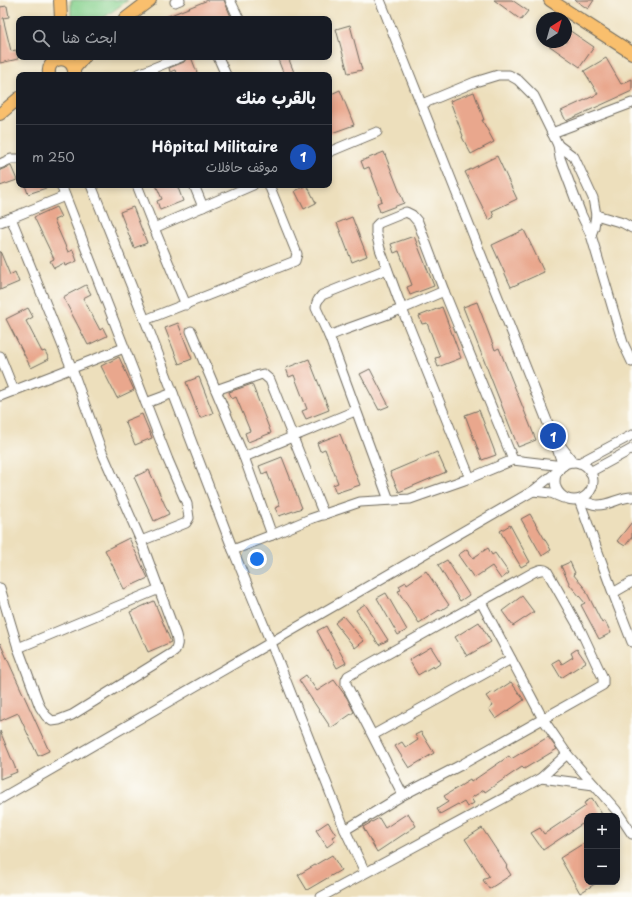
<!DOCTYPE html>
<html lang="ar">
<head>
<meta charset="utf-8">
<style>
	:root { --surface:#171b24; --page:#242831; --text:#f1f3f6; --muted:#9ea1a6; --line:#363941; --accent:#d690ce }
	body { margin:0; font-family:"Playpen Sans","Playpen Sans Arabic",sans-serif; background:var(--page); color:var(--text); direction:rtl }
	.controls { position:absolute; right:12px; bottom:12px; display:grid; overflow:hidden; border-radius:8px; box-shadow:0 2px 6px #0003 }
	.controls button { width:36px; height:36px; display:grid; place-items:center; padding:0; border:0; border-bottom:1px solid var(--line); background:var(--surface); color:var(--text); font:20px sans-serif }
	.compass { position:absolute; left:536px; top:12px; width:36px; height:36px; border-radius:50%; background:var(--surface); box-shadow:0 2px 6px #0003; rotate:37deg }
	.you { position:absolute; left:257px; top:559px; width:14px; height:14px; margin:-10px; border:3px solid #fff; border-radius:50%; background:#1a73e8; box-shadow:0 0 0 6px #1a73e833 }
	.badge { display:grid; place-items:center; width:26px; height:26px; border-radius:50%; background:var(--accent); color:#fff; font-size:13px; font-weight:700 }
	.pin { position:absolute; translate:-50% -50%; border:2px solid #fff; box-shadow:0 1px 4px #0006 }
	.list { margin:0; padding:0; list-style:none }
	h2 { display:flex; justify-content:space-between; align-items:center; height:52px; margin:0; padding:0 16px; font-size:17px }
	h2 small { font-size:13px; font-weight:400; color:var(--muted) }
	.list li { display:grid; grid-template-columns:26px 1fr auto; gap:12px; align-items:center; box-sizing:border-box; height:64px; padding:0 16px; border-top:1px solid var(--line) }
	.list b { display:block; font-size:15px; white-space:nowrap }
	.list p { margin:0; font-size:13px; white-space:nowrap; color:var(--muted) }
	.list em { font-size:13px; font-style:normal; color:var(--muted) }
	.icon { flex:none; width:22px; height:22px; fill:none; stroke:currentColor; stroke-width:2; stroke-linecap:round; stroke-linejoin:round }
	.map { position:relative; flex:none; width:632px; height:897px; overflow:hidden; direction:ltr }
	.search { position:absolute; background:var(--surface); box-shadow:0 2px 6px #0003; left:16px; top:16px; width:316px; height:44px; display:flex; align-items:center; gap:10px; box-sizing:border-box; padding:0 14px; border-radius:8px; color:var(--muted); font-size:15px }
	.panel { position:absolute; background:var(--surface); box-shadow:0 2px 6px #0003; left:16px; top:72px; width:316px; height:116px; border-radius:8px; direction:rtl }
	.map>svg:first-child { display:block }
	.green { fill:#88d28f; stroke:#5a7e5d }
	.building { fill:#e9a78d }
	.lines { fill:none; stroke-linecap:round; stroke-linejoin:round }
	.minor-casing { stroke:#6f6a5e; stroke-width:11 }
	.major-casing { stroke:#6f6a5e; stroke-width:14 }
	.minor { stroke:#fff; stroke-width:9 }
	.major { stroke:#f9bf6d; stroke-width:12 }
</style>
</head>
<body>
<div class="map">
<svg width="632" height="897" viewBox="0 0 632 897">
	<rect width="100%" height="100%" fill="#fdfcf7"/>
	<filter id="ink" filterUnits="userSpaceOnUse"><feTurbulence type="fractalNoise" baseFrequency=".025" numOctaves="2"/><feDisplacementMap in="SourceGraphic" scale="8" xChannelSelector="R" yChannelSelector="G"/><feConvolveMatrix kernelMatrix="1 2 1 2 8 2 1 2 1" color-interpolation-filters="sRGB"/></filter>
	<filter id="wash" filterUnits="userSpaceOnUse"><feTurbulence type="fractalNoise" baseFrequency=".012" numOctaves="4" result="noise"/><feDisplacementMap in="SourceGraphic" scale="16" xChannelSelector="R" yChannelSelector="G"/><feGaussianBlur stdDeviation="0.9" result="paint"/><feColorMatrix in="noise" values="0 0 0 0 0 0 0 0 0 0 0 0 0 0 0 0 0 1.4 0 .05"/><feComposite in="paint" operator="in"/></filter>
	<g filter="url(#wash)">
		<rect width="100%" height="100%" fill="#eddfbc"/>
		<polygon class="green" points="71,0 128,0 102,19 71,19"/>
		<g id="blocks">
			<g class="building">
				<polygon points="208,0 224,0 232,19 222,19 221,16 214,19 161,19"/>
				<polygon points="494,0 512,0 528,11 521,20"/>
				<polygon points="575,0 594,0 588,9"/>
				<polygon points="7,6 9,17 3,18 11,51 16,50 18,59 0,63 0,7"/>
				<polygon points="350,25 362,70 348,73 336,29"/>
				<polygon points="566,28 594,47 580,67 544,42 566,42"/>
				<polygon points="187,57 191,57 198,75 177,75 175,70 170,72 169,68 184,62"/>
				<polygon points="277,57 288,57 295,75 284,75"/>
				<polygon points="606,58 621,84 632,79 632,91 566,121 561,111 598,94 584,71"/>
				<polygon points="340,90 354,125 329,134 329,95"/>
				<polygon points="474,92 484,120 482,120 494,142 471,154 462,137 463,136 450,101"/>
				<polygon points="384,152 404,203 380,212 377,203 382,201 369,167 364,169 361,161"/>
				<polygon points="497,156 517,199 492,211 494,217 489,220 465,172"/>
				<polygon points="11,166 17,180 0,186 0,170"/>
				<polygon points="25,185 52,185 52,186 28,194"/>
				<polygon points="156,185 177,185 183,201 160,210 157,201 162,199"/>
				<polygon points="307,185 316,203 304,209 295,191"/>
				<polygon points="56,207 61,217 54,220 68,252 73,250 77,261 65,266 64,263 54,268 50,261 54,259 34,217"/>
				<polygon points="133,207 147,243 134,248 120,212"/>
				<polygon points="352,217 367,256 352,262 337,223"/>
				<polygon points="524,230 544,272 511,287 492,245"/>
				<polygon points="414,236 434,286 410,295 407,287 412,285 399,251 394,253 391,244"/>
				<polygon points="0,251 10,275 15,272 19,282 0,290"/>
				<polygon points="86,285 91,294 83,298 100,330 103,328 107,336 88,345 63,297"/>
				<polygon points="477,302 495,350 499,348 536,440 518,447 463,307"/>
				<polygon points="442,307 461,358 438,367 435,358 440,357 427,323 422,324 419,316"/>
				<polygon points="28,308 33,317 26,321 42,352 45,351 49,359 31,368 6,319"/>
				<polygon points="178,323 192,359 179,364 165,328"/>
				<polygon points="119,357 134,390 117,398 101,366"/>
				<polygon points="309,359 329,410 306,419 302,411 307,409 294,375 289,377 286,368"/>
				<polygon points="370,369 389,406 379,410 360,374"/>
				<polygon points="199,377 213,413 200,418 186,382"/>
				<polygon points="252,384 271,433 248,442 245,433 250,431 236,397 232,399 229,392"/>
				<polygon points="479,410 496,455 482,460 465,415"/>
				<polygon points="142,414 152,438 135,445 125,421"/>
				<polygon points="340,434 360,485 336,493 333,485 338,483 325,449 320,451 317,443"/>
				<polygon points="437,452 446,472 399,492 390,472"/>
				<polygon points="282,457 302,508 279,516 275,508 280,506 267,472 262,474 259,466"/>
				<polygon points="149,470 169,514 154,521 134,477"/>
				<polygon points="530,514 551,550 542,556 521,519"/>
				<polygon points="632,522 632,537 625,546 617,541"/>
				<polygon points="510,525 530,562 521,567 500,531"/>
				<polygon points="129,538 148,578 124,589 105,550"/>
				<polygon points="488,548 492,555 495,553 509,573 501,579 492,566 474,578 458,555 467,549 473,558"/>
				<polygon points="447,560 469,595 460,601 438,565"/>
				<polygon points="570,562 575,573 573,574 587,591 586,591 602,623 605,621 611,633 599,639 581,605 585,603 570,585 561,566"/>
				<polygon points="426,571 449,605 440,611 439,610 419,623 398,591 401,590 399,586 406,582 407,584"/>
				<polygon points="386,593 407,630 398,635 377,598"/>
				<polygon points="522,596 534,612 513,626 502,611"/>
				<polygon points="154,601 171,642 148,652 130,612"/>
				<polygon points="365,604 388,640 379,645 356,610"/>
				<polygon points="343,616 364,641 355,648 335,623"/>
				<polygon points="479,622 491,642 467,656 455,637"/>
				<polygon points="326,626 346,663 337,668 317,631"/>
				<polygon points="0,643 49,751 38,756 18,713 0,721"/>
				<polygon points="431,647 441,663 434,668 433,666 418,675 409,660"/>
				<polygon points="577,649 586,662 561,678 552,663 559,659 562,664 573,657 571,653"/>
				<polygon points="306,675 317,691 334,680 347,698 354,712 331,728 299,680"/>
				<polygon points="511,682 524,700 496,719 489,709 493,706 486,696 493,692 494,693"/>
				<polygon points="0,731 17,772 0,779"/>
				<polygon points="421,732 434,753 409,768 395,746 402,742 406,748 418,740 415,735"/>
				<polygon points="548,737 557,749 524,769 522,767 485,792 484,790 471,798 474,803 467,807 464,802 459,805 458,804 440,814 437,809 448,802 444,796 470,780 471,782 509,756 511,759"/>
				<polygon points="592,798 603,816 587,816 587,833 582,824 543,850 531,833 540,828 544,834 586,806 584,803"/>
				<polygon points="408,813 416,826 377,852 363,827 379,818 385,828"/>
				<polygon points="328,822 336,835 332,837 335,841 327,847 316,830"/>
				<polygon points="482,828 507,866 506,867 511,875 489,889 483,880 489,876 465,839"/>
				<polygon points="584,843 587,848 587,882 598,882 580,893 560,858"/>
				<polygon points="332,855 341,870 307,890 298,875"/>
			</g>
		</g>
	</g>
	<g filter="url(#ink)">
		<use href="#blocks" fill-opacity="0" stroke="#6f6a5e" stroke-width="1"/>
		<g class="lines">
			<defs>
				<g id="minor">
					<polyline points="230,0 239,19"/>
					<polyline points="175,2 180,0"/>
					<polyline points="218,57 226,75"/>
					<polyline points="136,75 181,57"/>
					<polyline points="422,104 475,82 498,75 509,75 518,80 534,96 558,145 560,158 581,214 591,235 623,343 632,362"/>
					<polyline points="552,133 632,103"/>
					<polyline points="558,145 574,157 593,198 596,215 594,227 591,235"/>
					<polyline points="329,152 377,132"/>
					<polyline points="0,164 11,159 19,159"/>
					<polyline points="91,185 147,325 233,550 271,643 345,830 365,872"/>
					<polyline points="137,185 154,228"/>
					<polyline points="194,185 203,207"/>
					<polyline points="596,215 623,223 632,228"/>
					<polyline points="11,218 65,196"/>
					<polyline points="0,222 11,218 72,369 102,452 141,541 186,523 189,518 187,504 168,460 61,185"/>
					<polyline points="444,291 418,222 412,215 406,212 379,223 376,226 376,233 380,249 402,309 470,478"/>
					<polyline points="186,305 154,228 253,185"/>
					<polyline points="145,320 295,261 297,254 269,185"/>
					<polyline points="191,331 244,457"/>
					<path d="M329,336l-13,-28c0,-6 2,-8 6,-13l65,-26"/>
					<polyline points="0,356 14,391"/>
					<polyline points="216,390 259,375 263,374 270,380 324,515"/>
					<polyline points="0,396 124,348"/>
					<polyline points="146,403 173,393"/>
					<polyline points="355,411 244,457 272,535 310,519 360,502 410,499 470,478 513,460 563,466 553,436 380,0"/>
					<polyline points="558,442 573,462"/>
					<circle cx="574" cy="481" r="19"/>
					<polyline points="579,463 632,435"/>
					<polyline points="590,472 632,449"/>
					<polyline points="533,491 551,493 563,498"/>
					<polyline points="389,500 329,336 344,330 402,309 444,291 513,460"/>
					<polyline points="579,500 613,593 632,642"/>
					<path d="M579,500c6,1 13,5 19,5 12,0 22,-8 34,-8"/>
					<polyline points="233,550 272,535"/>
					<path d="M0,588l18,60 22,59 6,9 6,5 7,-1 13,-5 102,-63c4,-6 4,-10 2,-17l-35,-94"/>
					<polyline points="613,593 632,582"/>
					<polyline points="481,602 543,719 567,754 616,810 632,834"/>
					<polyline points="18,648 159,589"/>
					<polyline points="373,735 511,659"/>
					<polyline points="541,778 594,785"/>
					<polyline points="0,799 533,491 559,470"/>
					<path d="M345,830l58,-35 58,-30 142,-80v-7l-22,-47 -34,-60c-4,-3 -8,-1 -13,1l-186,104 -2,4v4l57,111"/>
					<polyline points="321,897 541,778 567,754"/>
				</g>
				<g id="major">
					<polyline points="60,0 61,19"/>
					<polyline points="550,0 632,53"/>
					<polyline points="125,19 150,0"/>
					<polyline points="74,69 84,57"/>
					<path d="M49,75c-3,-21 27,-21 25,0"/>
					<polyline points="0,114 19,98"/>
				</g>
			</defs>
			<use href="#minor" class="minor-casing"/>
			<use href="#major" class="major-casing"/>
			<use href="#minor" class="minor"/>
			<use href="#major" class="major"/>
		</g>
	</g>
</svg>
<div class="controls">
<button>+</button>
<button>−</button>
</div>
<svg class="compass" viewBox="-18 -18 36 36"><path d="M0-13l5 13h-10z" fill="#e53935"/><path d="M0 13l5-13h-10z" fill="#9ea1a6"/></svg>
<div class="you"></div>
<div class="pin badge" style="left:553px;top:436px;background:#1a4fb4">1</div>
<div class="search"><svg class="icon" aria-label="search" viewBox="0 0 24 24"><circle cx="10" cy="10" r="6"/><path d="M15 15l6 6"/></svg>ابحث هنا</div>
<section class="panel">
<h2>بالقرب منك<small></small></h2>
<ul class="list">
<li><span class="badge" style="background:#1a4fb4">1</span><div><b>Hôpital Militaire</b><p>موقف حافلات</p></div><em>250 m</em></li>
</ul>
</section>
</div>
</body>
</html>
